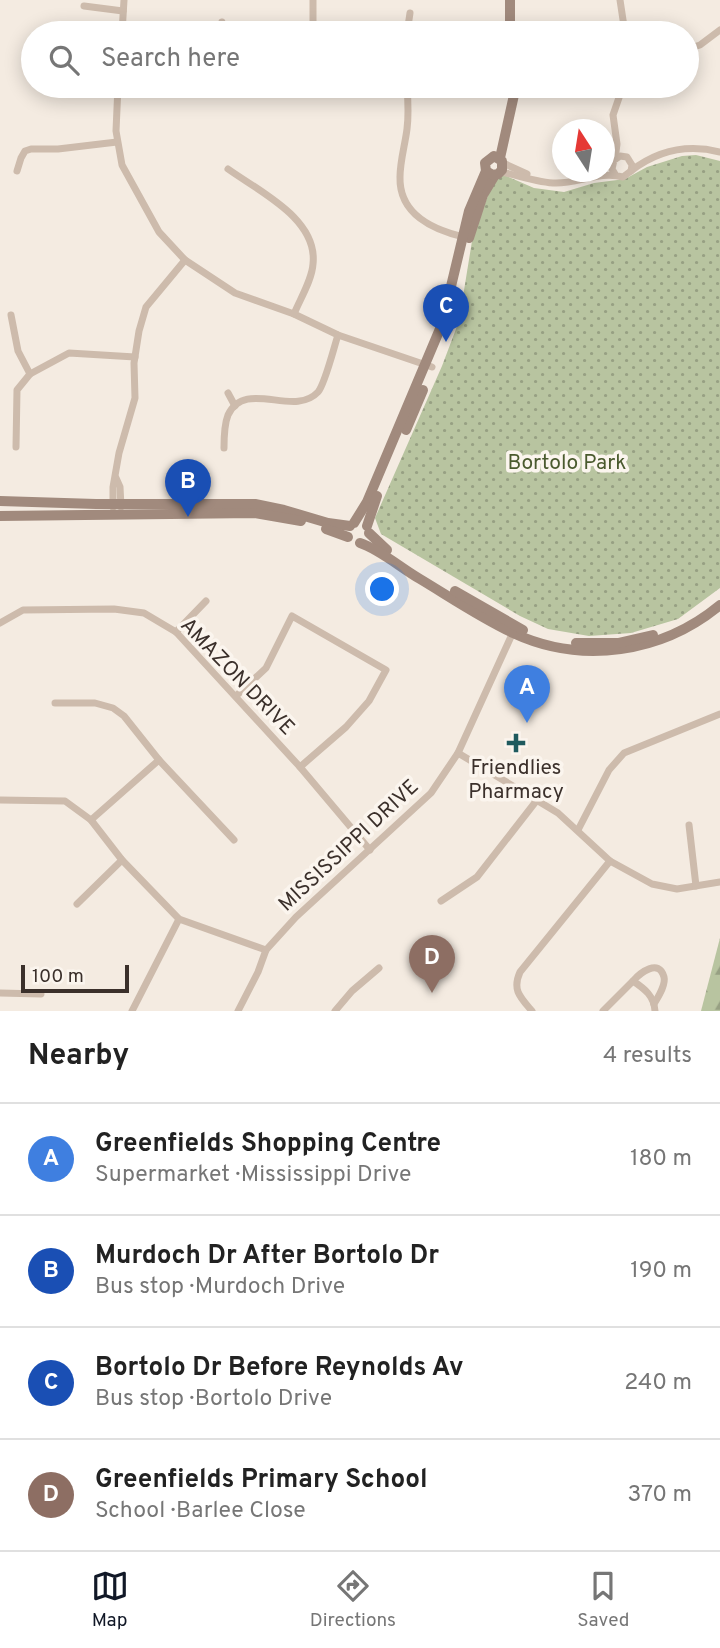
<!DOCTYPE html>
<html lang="en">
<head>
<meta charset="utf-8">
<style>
	:root { --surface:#fff; --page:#f6f6f6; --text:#222; --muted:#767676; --line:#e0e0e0; --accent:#111827 }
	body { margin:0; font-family:Overpass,sans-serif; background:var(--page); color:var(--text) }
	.compass { position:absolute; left:552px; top:119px; width:63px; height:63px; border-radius:50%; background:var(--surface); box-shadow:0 4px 18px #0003; rotate:348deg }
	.scale { position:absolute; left:21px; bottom:18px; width:108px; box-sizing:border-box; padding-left:7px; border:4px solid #3b302b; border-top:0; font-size:19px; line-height:24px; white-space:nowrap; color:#3b302b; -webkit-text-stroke:5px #fbf5ee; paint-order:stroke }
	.you { position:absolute; left:383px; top:590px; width:24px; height:24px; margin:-18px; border:5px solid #fff; border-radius:50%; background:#1a73e8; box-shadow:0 0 0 10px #1a73e833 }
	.badge { display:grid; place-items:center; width:46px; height:46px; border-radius:50%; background:var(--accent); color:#fff; font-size:23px; font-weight:700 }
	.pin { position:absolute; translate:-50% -58px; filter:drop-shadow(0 2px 4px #0008) }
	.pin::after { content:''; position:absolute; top:37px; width:24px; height:21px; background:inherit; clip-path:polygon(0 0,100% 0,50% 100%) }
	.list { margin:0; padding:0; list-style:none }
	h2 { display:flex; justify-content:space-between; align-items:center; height:91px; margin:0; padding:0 28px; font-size:30px }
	h2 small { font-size:23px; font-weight:400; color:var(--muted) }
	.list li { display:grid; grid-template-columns:46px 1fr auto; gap:21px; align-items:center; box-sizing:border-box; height:112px; padding:0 28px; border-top:2px solid var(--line) }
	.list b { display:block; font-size:26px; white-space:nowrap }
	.list p { margin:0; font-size:23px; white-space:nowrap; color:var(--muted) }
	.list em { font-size:23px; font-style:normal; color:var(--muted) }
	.icon { flex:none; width:38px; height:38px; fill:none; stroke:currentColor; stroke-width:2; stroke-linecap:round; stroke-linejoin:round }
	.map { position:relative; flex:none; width:720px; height:1011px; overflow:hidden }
	.search { position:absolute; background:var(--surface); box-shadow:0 4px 18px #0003; left:21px; right:21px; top:21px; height:77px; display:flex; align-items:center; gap:18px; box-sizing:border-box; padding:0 24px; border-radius:38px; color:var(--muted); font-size:26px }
	.sheet { height:539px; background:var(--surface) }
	nav { display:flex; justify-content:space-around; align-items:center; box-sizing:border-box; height:98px; border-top:2px solid var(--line); background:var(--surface); font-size:19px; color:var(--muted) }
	nav a { display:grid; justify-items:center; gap:4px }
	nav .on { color:var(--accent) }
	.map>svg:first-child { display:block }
	.forest { fill:url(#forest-firs) }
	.park { fill:url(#park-dots) }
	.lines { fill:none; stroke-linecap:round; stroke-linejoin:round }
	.street { stroke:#cdbbac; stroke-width:7 }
	.secondary { stroke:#a18a7d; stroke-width:10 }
	.poi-dot { fill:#1f5a5e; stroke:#fbf5ee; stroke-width:2.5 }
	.labels { text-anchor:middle; stroke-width:7; stroke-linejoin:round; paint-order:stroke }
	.park-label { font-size:21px; fill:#4a5a2e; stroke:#fbf5ee }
	.street-label { font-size:21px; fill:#3b302b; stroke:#fbf5ee }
	.poi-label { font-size:21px; fill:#3b302b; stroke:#fbf5ee }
</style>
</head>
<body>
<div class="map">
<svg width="720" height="1011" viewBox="0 0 720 1011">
	<defs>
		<pattern id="forest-firs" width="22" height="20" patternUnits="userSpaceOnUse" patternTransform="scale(1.75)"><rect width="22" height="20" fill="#b8c4a0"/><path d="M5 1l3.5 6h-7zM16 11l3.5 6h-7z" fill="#97a083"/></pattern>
		<pattern id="park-dots" width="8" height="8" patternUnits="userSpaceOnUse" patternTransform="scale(1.75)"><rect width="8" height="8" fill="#b8c4a0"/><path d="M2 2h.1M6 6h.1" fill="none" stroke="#97a083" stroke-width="1.8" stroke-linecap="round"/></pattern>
	</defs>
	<rect width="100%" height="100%" fill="#f4ebe1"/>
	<polygon class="forest" points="720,938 720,1011 701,1011"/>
	<polygon class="park" points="696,155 720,161 720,588 678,619 631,633 589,636 548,629 520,616 381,534 375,518 442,366 459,321 473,235 497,172 534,188 564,192 594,183 625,179 647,167 682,156"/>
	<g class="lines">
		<g class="street">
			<polyline points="313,0 313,33"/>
			<polyline points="620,0 625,33"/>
			<polyline points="84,6 123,11"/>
			<polyline points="222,22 224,33"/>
			<polyline points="122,33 124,0"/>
			<polyline points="407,33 410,13"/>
			<polyline points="687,49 700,45 720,30"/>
			<polyline points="118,86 116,131 122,165 159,232 185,260 235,293 294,314 338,335 432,367"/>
			<path d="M407,86c1,14 2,28 0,43 -2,16 -7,32 -7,48 -1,37 33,53 64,60"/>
			<polyline points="118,93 160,94 181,86"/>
			<polyline points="615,159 617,144 613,115 623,86"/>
			<polyline points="503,163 527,174"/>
			<path d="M228,169c32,23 90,50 85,95 -1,16 -13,35 -19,50"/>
			<polyline points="17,171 21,158 25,151 31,149 58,149 117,142"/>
			<path d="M631,171c27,-21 57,-27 89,-19"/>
			<path d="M501,172c17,3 37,11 55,11 24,0 43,-12 67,-6l8,-6 1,-6 -5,-8 -7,-1 -6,4 -2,9 3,5"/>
			<polyline points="11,315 18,351 30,374"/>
			<polyline points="228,393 235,406"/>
			<polyline points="16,447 17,390 30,374 69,353 135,357"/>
			<path d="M224,448c0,-10 0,-23 4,-33 17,-37 66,3 90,-23 7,-8 16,-45 20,-57"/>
			<polyline points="116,478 120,487 121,507"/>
			<polyline points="113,507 113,487 119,453 135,398 134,363 139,331 146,307 185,260"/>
			<polyline points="0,623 23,610 114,609 144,613 176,632 300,767 370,850"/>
			<polyline points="176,632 206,601"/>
			<polyline points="236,696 266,668 292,616 386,670 369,701 346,727 300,767"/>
			<polyline points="55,703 95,703 113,708 124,716 159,760 234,840"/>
			<polyline points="458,753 558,813 610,861 652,884 677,889 720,882"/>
			<polyline points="0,800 65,801 91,820 122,860 179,919 266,950"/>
			<polyline points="91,820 159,760"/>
			<polyline points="689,825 696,886"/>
			<polyline points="578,830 609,770 624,753 720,714"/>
			<polyline points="441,901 477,877 537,800"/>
			<polyline points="77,904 122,860"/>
			<path d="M633,981c7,-8 26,-23 31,-4 2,8 -6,20 -10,27"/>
			<polyline points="0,993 41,994"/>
			<polyline points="132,1011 179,919"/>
			<polyline points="238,1011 258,972 266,950 296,917 431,793 458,753 514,630"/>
			<polyline points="335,1011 352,991 379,968"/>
			<path d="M532,1011c-12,-14 -20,-21 -12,-39l90,-111"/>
			<path d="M603,1011l30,-30c12,8 21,15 22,30"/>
		</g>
		<g class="secondary">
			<polyline points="510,0 510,33"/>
			<polyline points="500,158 516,86"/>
			<polyline points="469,238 483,195 495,175"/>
			<polyline points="406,430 423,390"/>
			<polyline points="0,501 96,504 255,504 284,510 328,523 350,526"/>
			<polyline points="0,516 255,513 301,521"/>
			<polyline points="354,523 367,502 442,324 469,211 486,171 485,163 494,156 502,161 502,170 498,174 493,175 486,171"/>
			<polyline points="367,526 377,496"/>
			<polyline points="326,529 348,537"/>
			<polyline points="369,533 387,550"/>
			<path d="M360,543c19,6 41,25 60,36 30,18 61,39 93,54 69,32 149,20 207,-28"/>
			<polyline points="455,591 523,630"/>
			<polyline points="576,643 618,643 653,635"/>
		</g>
	</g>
	<path class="poi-dot" d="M512.5 732.5h7v7h7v7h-7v7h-7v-7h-7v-7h7z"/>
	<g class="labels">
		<g class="park-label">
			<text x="567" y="469">Bortolo Park</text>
		</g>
		<g class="street-label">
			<text transform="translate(238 676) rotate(46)" y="7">AMAZON DRIVE</text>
			<text transform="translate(348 845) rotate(-43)" y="7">MISSISSIPPI DRIVE</text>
		</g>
		<g class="poi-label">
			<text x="516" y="774">Friendlies<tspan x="516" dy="24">Pharmacy</tspan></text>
		</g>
	</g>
</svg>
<svg class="compass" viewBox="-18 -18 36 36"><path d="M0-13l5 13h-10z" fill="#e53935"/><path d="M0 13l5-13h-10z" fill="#767676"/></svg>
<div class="scale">100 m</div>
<div class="you"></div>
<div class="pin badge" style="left:527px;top:723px;background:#3f7fe0">A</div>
<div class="pin badge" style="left:188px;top:517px;background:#1a4fb4">B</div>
<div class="pin badge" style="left:446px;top:342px;background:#1a4fb4">C</div>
<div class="pin badge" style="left:432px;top:993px;background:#8d6e63">D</div>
<div class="search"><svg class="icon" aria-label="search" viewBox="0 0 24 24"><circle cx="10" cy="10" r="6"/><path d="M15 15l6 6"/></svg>Search here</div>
</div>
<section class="sheet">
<h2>Nearby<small>4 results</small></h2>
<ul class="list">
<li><span class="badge" style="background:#3f7fe0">A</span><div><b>Greenfields Shopping Centre</b><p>Supermarket · Mississippi Drive</p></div><em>180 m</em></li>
<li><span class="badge" style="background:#1a4fb4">B</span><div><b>Murdoch Dr After Bortolo Dr</b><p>Bus stop · Murdoch Drive</p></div><em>190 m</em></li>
<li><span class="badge" style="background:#1a4fb4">C</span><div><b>Bortolo Dr Before Reynolds Av</b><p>Bus stop · Bortolo Drive</p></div><em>240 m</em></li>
<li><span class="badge" style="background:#8d6e63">D</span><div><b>Greenfields Primary School</b><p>School · Barlee Close</p></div><em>370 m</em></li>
</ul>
</section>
<nav>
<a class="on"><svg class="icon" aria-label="map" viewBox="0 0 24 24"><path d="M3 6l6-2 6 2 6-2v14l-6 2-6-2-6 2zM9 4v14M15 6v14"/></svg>Map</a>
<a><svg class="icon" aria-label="directions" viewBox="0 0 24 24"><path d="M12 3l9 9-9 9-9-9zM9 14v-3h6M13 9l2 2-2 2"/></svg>Directions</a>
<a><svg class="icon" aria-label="saved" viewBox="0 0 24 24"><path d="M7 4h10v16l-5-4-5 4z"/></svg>Saved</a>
</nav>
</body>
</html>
